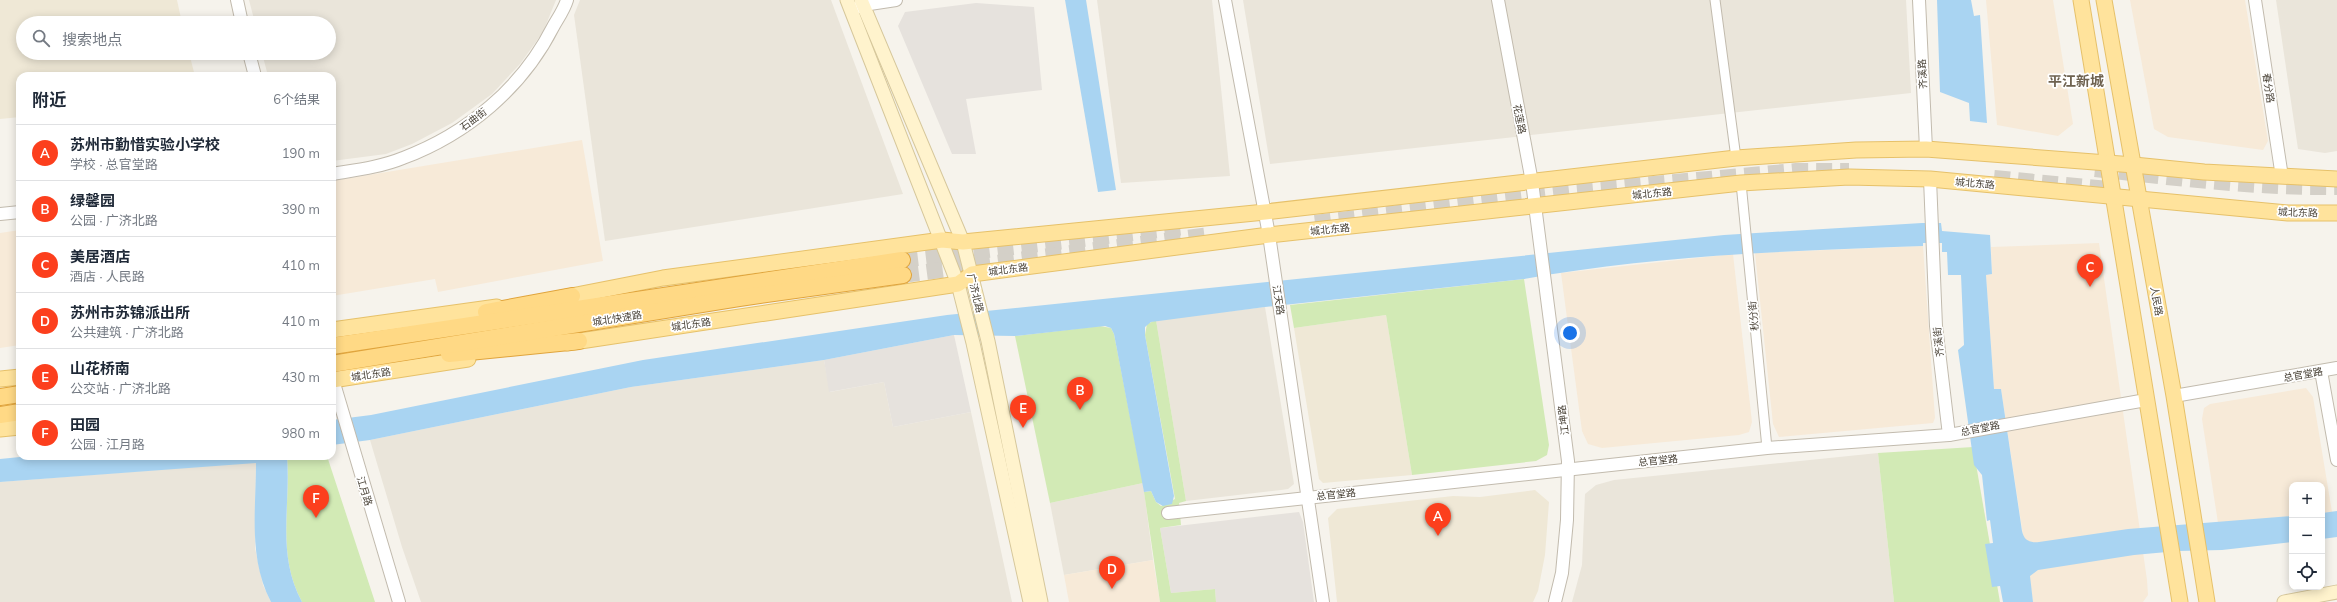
<!DOCTYPE html>
<html lang="zh">
<head>
<meta charset="utf-8">
<style>
	:root { --surface:#fff; --page:#f2f2f3; --text:#1f2937; --muted:#747a83; --line:#e0e1e3; --accent:#fc3f1d }
	body { margin:0; font-family:Mulish,"Noto Sans SC",sans-serif; background:var(--page); color:var(--text) }
	.controls { position:absolute; right:12px; bottom:12px; display:grid; overflow:hidden; border-radius:8px; box-shadow:0 2px 10px #0003 }
	.controls button { width:36px; height:36px; display:grid; place-items:center; padding:0; border:0; border-bottom:1px solid var(--line); background:var(--surface); color:var(--text); font:20px sans-serif }
	.you { position:absolute; left:1570px; top:333px; width:14px; height:14px; margin:-10px; border:3px solid #fff; border-radius:50%; background:#1a73e8; box-shadow:0 0 0 6px #1a73e833 }
	.badge { display:grid; place-items:center; width:26px; height:26px; border-radius:50%; background:var(--accent); color:#fff; font-size:13px; font-weight:700 }
	.pin { position:absolute; translate:-50% -33px; filter:drop-shadow(0 1px 2px #0008) }
	.pin::after { content:''; position:absolute; top:21px; width:14px; height:12px; background:inherit; clip-path:polygon(0 0,100% 0,50% 100%) }
	.list { margin:0; padding:0; list-style:none }
	h2 { display:flex; justify-content:space-between; align-items:center; height:52px; margin:0; padding:0 16px; font-size:17px }
	h2 small { font-size:13px; font-weight:400; color:var(--muted) }
	.list li { display:grid; grid-template-columns:26px 1fr auto; gap:12px; align-items:center; box-sizing:border-box; height:56px; padding:0 16px; border-top:1px solid var(--line) }
	.list b { display:block; font-size:15px; white-space:nowrap }
	.list p { margin:0; font-size:13px; white-space:nowrap; color:var(--muted) }
	.list em { font-size:13px; font-style:normal; color:var(--muted) }
	.icon { flex:none; width:22px; height:22px; fill:none; stroke:currentColor; stroke-width:2; stroke-linecap:round; stroke-linejoin:round }
	.map { position:relative; flex:none; width:2337px; height:602px; overflow:hidden }
	.search { position:absolute; background:var(--surface); box-shadow:0 2px 10px #0003; left:16px; top:16px; width:320px; height:44px; display:flex; align-items:center; gap:10px; box-sizing:border-box; padding:0 14px; border-radius:22px; color:var(--muted); font-size:15px }
	.panel { position:absolute; background:var(--surface); box-shadow:0 2px 10px #0003; left:16px; top:72px; width:320px; height:388px; border-radius:12px }
	.map>svg:first-child { display:block }
	.residential { fill:#eae5da }
	.commercial { fill:#f7ead8 }
	.industrial { fill:#e6e2dd }
	.education { fill:#efe8d6 }
	.green { fill:#d2eab5 }
	.water { fill:#a9d4f2 }
	.lines { fill:none; stroke-linecap:round; stroke-linejoin:round }
	.trunk-tunnel { stroke:#d4d0c8; stroke-width:16; stroke-dasharray:16 8; stroke-linecap:butt }
	.minor-casing { stroke:#c2bbae; stroke-width:11 }
	.tertiary-casing { stroke:#c2bbae; stroke-width:14 }
	.secondary-casing { stroke:#d6c79b; stroke-width:15 }
	.primary-casing { stroke:#e6c16a; stroke-width:17 }
	.trunk-casing { stroke:#e0a43c; stroke-width:18 }
	.minor { stroke:#fff; stroke-width:9 }
	.tertiary { stroke:#fff; stroke-width:12 }
	.secondary { stroke:#fff3cd; stroke-width:13 }
	.primary { stroke:#ffe39c; stroke-width:15 }
	.trunk { stroke:#ffd985; stroke-width:16 }
	.labels { text-anchor:middle; stroke-width:3.5; stroke-linejoin:round; paint-order:stroke }
	.street-label { font-size:10px; fill:#4b4439; stroke:#fff }
	.district-label { font-size:14px; font-weight:bold; fill:#6e6250; stroke:#fff }
</style>
</head>
<body>
<div class="map">
<svg width="2337" height="602" viewBox="0 0 2337 602">
	<rect width="100%" height="100%" fill="#f6f3ec"/>
	<g class="residential">
		<polygon points="249,0 556,0 543,32 520,64 492,94 452,123 412,144 386,154 332,161 332,76 268,76 262,53 329,53 329,23 255,23"/>
		<polygon points="580,0 831,0 903,194 605,241 574,15"/>
		<polygon points="1097,0 1212,0 1230,176 1121,183"/>
		<polygon points="1243,0 1906,0 1911,93 1270,164"/>
		<polygon points="2276,0 2337,0 2337,151 2325,153 2298,149"/>
		<polygon points="1265,307 1294,484 1288,489 1281,490 1186,501 1156,320"/>
		<polygon points="824,360 830,392 884,382 893,427 971,412 1012,602 421,602 402,547 370,440 631,387"/>
		<polygon points="1878,453 1894,602 1572,602 1582,565 1585,494 1596,485 1614,480"/>
		<polygon points="256,462 255,548 263,585 271,602 0,602 0,482"/>
		<polygon points="1143,483 1153,560 1064,575 1050,503"/>
	</g>
	<g class="commercial">
		<polygon points="1986,0 2053,0 2073,124 2058,136 1997,125"/>
		<polygon points="2130,0 2245,0 2268,141 2263,150 2168,137 2154,129"/>
		<polygon points="582,140 603,261 438,292 435,279 332,296 332,181"/>
		<polygon points="20,230 20,345 0,348 0,233"/>
		<polygon points="2099,243 2147,580 2148,595 2143,602 2033,602 2001,389 1994,389 1986,275 1992,274 1991,247"/>
		<polygon points="1923,246 1935,418 1933,423 1779,437 1773,424 1755,253"/>
		<polygon points="1733,254 1752,422 1749,432 1739,435 1602,448 1588,444 1582,431 1561,273"/>
		<polygon points="2306,388 2313,397 2332,512 2322,513 2322,485 2292,485 2292,516 2218,523 2202,419 2204,408 2210,404"/>
		<polygon points="1153,560 1160,602 1069,602 1064,575"/>
	</g>
	<g class="industrial">
		<polygon points="976,3 1034,7 1042,90 966,99 976,154 952,154 898,26 905,12"/>
		<polygon points="954,335 971,412 893,427 884,382 829,392 824,360"/>
		<polygon points="1299,512 1303,522 1314,602 1216,602 1215,589 1171,593 1160,528"/>
	</g>
	<g class="education">
		<polygon points="0,0 177,0 182,23 23,23 23,53 189,53 195,76 20,76 20,117 0,119"/>
		<polygon points="1386,315 1412,475 1323,483 1319,479 1294,328"/>
		<polygon points="1535,490 1549,502 1545,555 1538,591 1533,602 1337,602 1328,518 1337,509 1453,496 1480,497"/>
	</g>
	<g class="green">
		<polygon points="1524,279 1549,445 1547,455 1536,461 1412,475 1386,315 1294,328 1290,305"/>
		<polygon points="1156,320 1186,501 1179,503 1181,525 1160,528 1171,593 1215,589 1216,602 1160,602 1144,492 1151,491 1156,502 1161,506 1175,499 1145,335 1147,324"/>
		<polygon points="1100,326 1111,328 1114,334 1143,483 1050,503 1015,336"/>
		<polygon points="1973,447 2000,602 1894,602 1878,453"/>
		<path d="M287,456h40l48,146h-73c-26,-49 -11,-94 -15,-146z"/>
	</g>
	<g class="water">
		<polygon points="1065,0 1086,0 1116,190 1098,192"/>
		<polygon points="1937,0 1971,0 1974,16 1980,15 1987,123 1970,121 1969,103 1940,92"/>
		<path d="M1922,223h19l1,8 48,4 2,39 -6,1 8,114h7l21,142c2,9 7,12 17,11l89,-13 164,-13v26l-70,8 -44,1 -44,4 -96,15 -8,6 3,26h-30l-3,-16 -8,1 -7,-43 8,-1 -3,-23 -3,1 -5,-46 -8,-10 -16,-115 6,-5 -3,-70h-13l-1,-23h-5v-9h-19v3c-133,5 -267,9 -399,33l-259,28 -114,15 -6,5v8l29,161 -2,8 -9,2 -7,-4 -5,-11 -7,1 -30,-158 -3,-6 -6,-2 -90,10 -61,-1 -130,25 -193,27 -261,53 -38,5v-25l39,-5 272,-55 304,-45 777,-80z"/>
		<path d="M30,456h257c4,52 -11,97 15,146h-31c-23,-44 -15,-92 -15,-139l-256,19v-23z"/>
		<polygon points="2337,511 2337,537 2322,539 2322,513"/>
	</g>
	<g class="lines">
		<g class="trunk-tunnel">
			<path d="M2095,169c81,9 161,19 242,18"/>
			<polyline points="1994,178 2108,189"/>
			<polyline points="1315,223 1577,191 1796,171 1849,171"/>
			<polyline points="902,260 1185,227"/>
			<polyline points="903,275 1210,235"/>
		</g>
		<defs>
			<g id="minor">
				<polyline points="1715,0 1736,158"/>
				<polyline points="1741,183 1767,448"/>
			</g>
			<g id="tertiary">
				<polyline points="237,0 242,23"/>
				<polyline points="1225,0 1269,235 1323,602"/>
				<polyline points="1498,0 1532,182 1568,461 1567,520 1562,573 1555,602"/>
				<polyline points="1919,0 1926,149"/>
				<polyline points="2255,0 2282,177"/>
				<polyline points="854,9 863,5 896,0"/>
				<polyline points="249,53 255,76"/>
				<path d="M332,174c24,-4 49,-7 71,-16 64,-24 119,-70 150,-131 5,-9 11,-17 14,-27"/>
				<polyline points="1930,179 1936,326 1949,435"/>
				<polyline points="0,214 20,212"/>
				<polyline points="2321,371 2337,460"/>
				<polyline points="333,380 399,602"/>
				<polyline points="2174,396 2337,368"/>
				<polyline points="1168,513 1767,448 1949,435 2146,400"/>
			</g>
			<g id="secondary">
				<polyline points="847,0 958,284 973,343 1030,602"/>
				<polyline points="861,0 963,242 988,341 1041,602"/>
				<polyline points="2284,602 2337,592"/>
			</g>
			<g id="primary">
				<polyline points="2081,0 2180,602"/>
				<polyline points="2104,0 2174,396 2207,602"/>
				<polyline points="561,298 663,278 942,240 963,242 1265,212 1736,158 1856,150 1926,149 2134,165 2204,172 2337,179"/>
				<polyline points="332,330 497,307"/>
				<polyline points="567,343 958,284 972,274 1269,235 1741,183 1849,177 1930,179 2288,213 2337,213"/>
				<polyline points="0,379 20,377"/>
				<polyline points="332,380 468,359"/>
				<polyline points="0,429 20,427"/>
			</g>
			<g id="trunk">
				<polyline points="486,312 572,296"/>
				<polyline points="332,346 902,260"/>
				<polyline points="449,354 579,341"/>
				<polyline points="332,364 739,298 903,275"/>
				<polyline points="0,397 20,394"/>
				<polyline points="0,415 20,412"/>
			</g>
		</defs>
		<use href="#minor" class="minor-casing"/>
		<use href="#tertiary" class="tertiary-casing"/>
		<use href="#secondary" class="secondary-casing"/>
		<use href="#primary" class="primary-casing"/>
		<use href="#trunk" class="trunk-casing"/>
		<use href="#minor" class="minor"/>
		<use href="#tertiary" class="tertiary"/>
		<use href="#secondary" class="secondary"/>
		<use href="#primary" class="primary"/>
		<use href="#trunk" class="trunk"/>
	</g>
	<g class="labels">
		<g class="street-label">
			<text transform="translate(1922 74) rotate(-93)" y="4">齐溪路</text>
			<text transform="translate(2269 88) rotate(81)" y="4">春分路</text>
			<text transform="translate(473 119) rotate(-37)" y="4">石曲街</text>
			<text transform="translate(1520 119) rotate(79)" y="4">花莲路</text>
			<text transform="translate(1975 183) rotate(5)" y="4">城北东路</text>
			<text transform="translate(1652 193) rotate(-6)" y="4">城北东路</text>
			<text transform="translate(2298 212) rotate(2)" y="4">城北东路</text>
			<text transform="translate(1330 229) rotate(-6)" y="4">城北东路</text>
			<text transform="translate(1008 269) rotate(-7)" y="4">城北东路</text>
			<text transform="translate(976 293) rotate(76)" y="4">广济北路</text>
			<text transform="translate(1279 300) rotate(81)" y="4">江天路</text>
			<text transform="translate(2157 301) rotate(80)" y="4">人民路</text>
			<text transform="translate(1753 316) rotate(-96)" y="4">秋分街</text>
			<text transform="translate(617 318) rotate(-9)" y="4">城北快速路</text>
			<text transform="translate(691 324) rotate(-8)" y="4">城北东路</text>
			<text transform="translate(1938 342) rotate(-96)" y="4">齐溪街</text>
			<text transform="translate(371 374) rotate(-9)" y="4">城北东路</text>
			<text transform="translate(2303 374) rotate(-10)" y="4">总官堂路</text>
			<text transform="translate(1563 420) rotate(-97)" y="4">江坤路</text>
			<text transform="translate(1980 428) rotate(-11)" y="4">总官堂路</text>
			<text transform="translate(1658 460) rotate(-6)" y="4">总官堂路</text>
			<text transform="translate(365 491) rotate(73)" y="4">江月路</text>
			<text transform="translate(1336 494) rotate(-6)" y="4">总官堂路</text>
		</g>
		<g class="district-label">
			<text x="2076" y="86">平江新城</text>
		</g>
	</g>
</svg>
<div class="controls">
<button>+</button>
<button>−</button>
<button><svg class="icon" aria-label="locate" viewBox="0 0 24 24"><circle cx="12" cy="12" r="6"/><path d="M12 2v4M12 18v4M2 12h4M18 12h4"/></svg></button>
</div>
<div class="you"></div>
<div class="pin badge" style="left:1438px;top:536px">A</div>
<div class="pin badge" style="left:1080px;top:410px">B</div>
<div class="pin badge" style="left:2090px;top:287px">C</div>
<div class="pin badge" style="left:1112px;top:589px">D</div>
<div class="pin badge" style="left:1023px;top:428px">E</div>
<div class="pin badge" style="left:316px;top:518px">F</div>
<div class="search"><svg class="icon" aria-label="search" viewBox="0 0 24 24"><circle cx="10" cy="10" r="6"/><path d="M15 15l6 6"/></svg>搜索地点</div>
<section class="panel">
<h2>附近<small>6个结果</small></h2>
<ul class="list">
<li><span class="badge">A</span><div><b>苏州市勤惜实验小学校</b><p>学校 · 总官堂路</p></div><em>190 m</em></li>
<li><span class="badge">B</span><div><b>绿馨园</b><p>公园 · 广济北路</p></div><em>390 m</em></li>
<li><span class="badge">C</span><div><b>美居酒店</b><p>酒店 · 人民路</p></div><em>410 m</em></li>
<li><span class="badge">D</span><div><b>苏州市苏锦派出所</b><p>公共建筑 · 广济北路</p></div><em>410 m</em></li>
<li><span class="badge">E</span><div><b>山花桥南</b><p>公交站 · 广济北路</p></div><em>430 m</em></li>
<li><span class="badge">F</span><div><b>田园</b><p>公园 · 江月路</p></div><em>980 m</em></li>
</ul>
</section>
</div>
</body>
</html>
